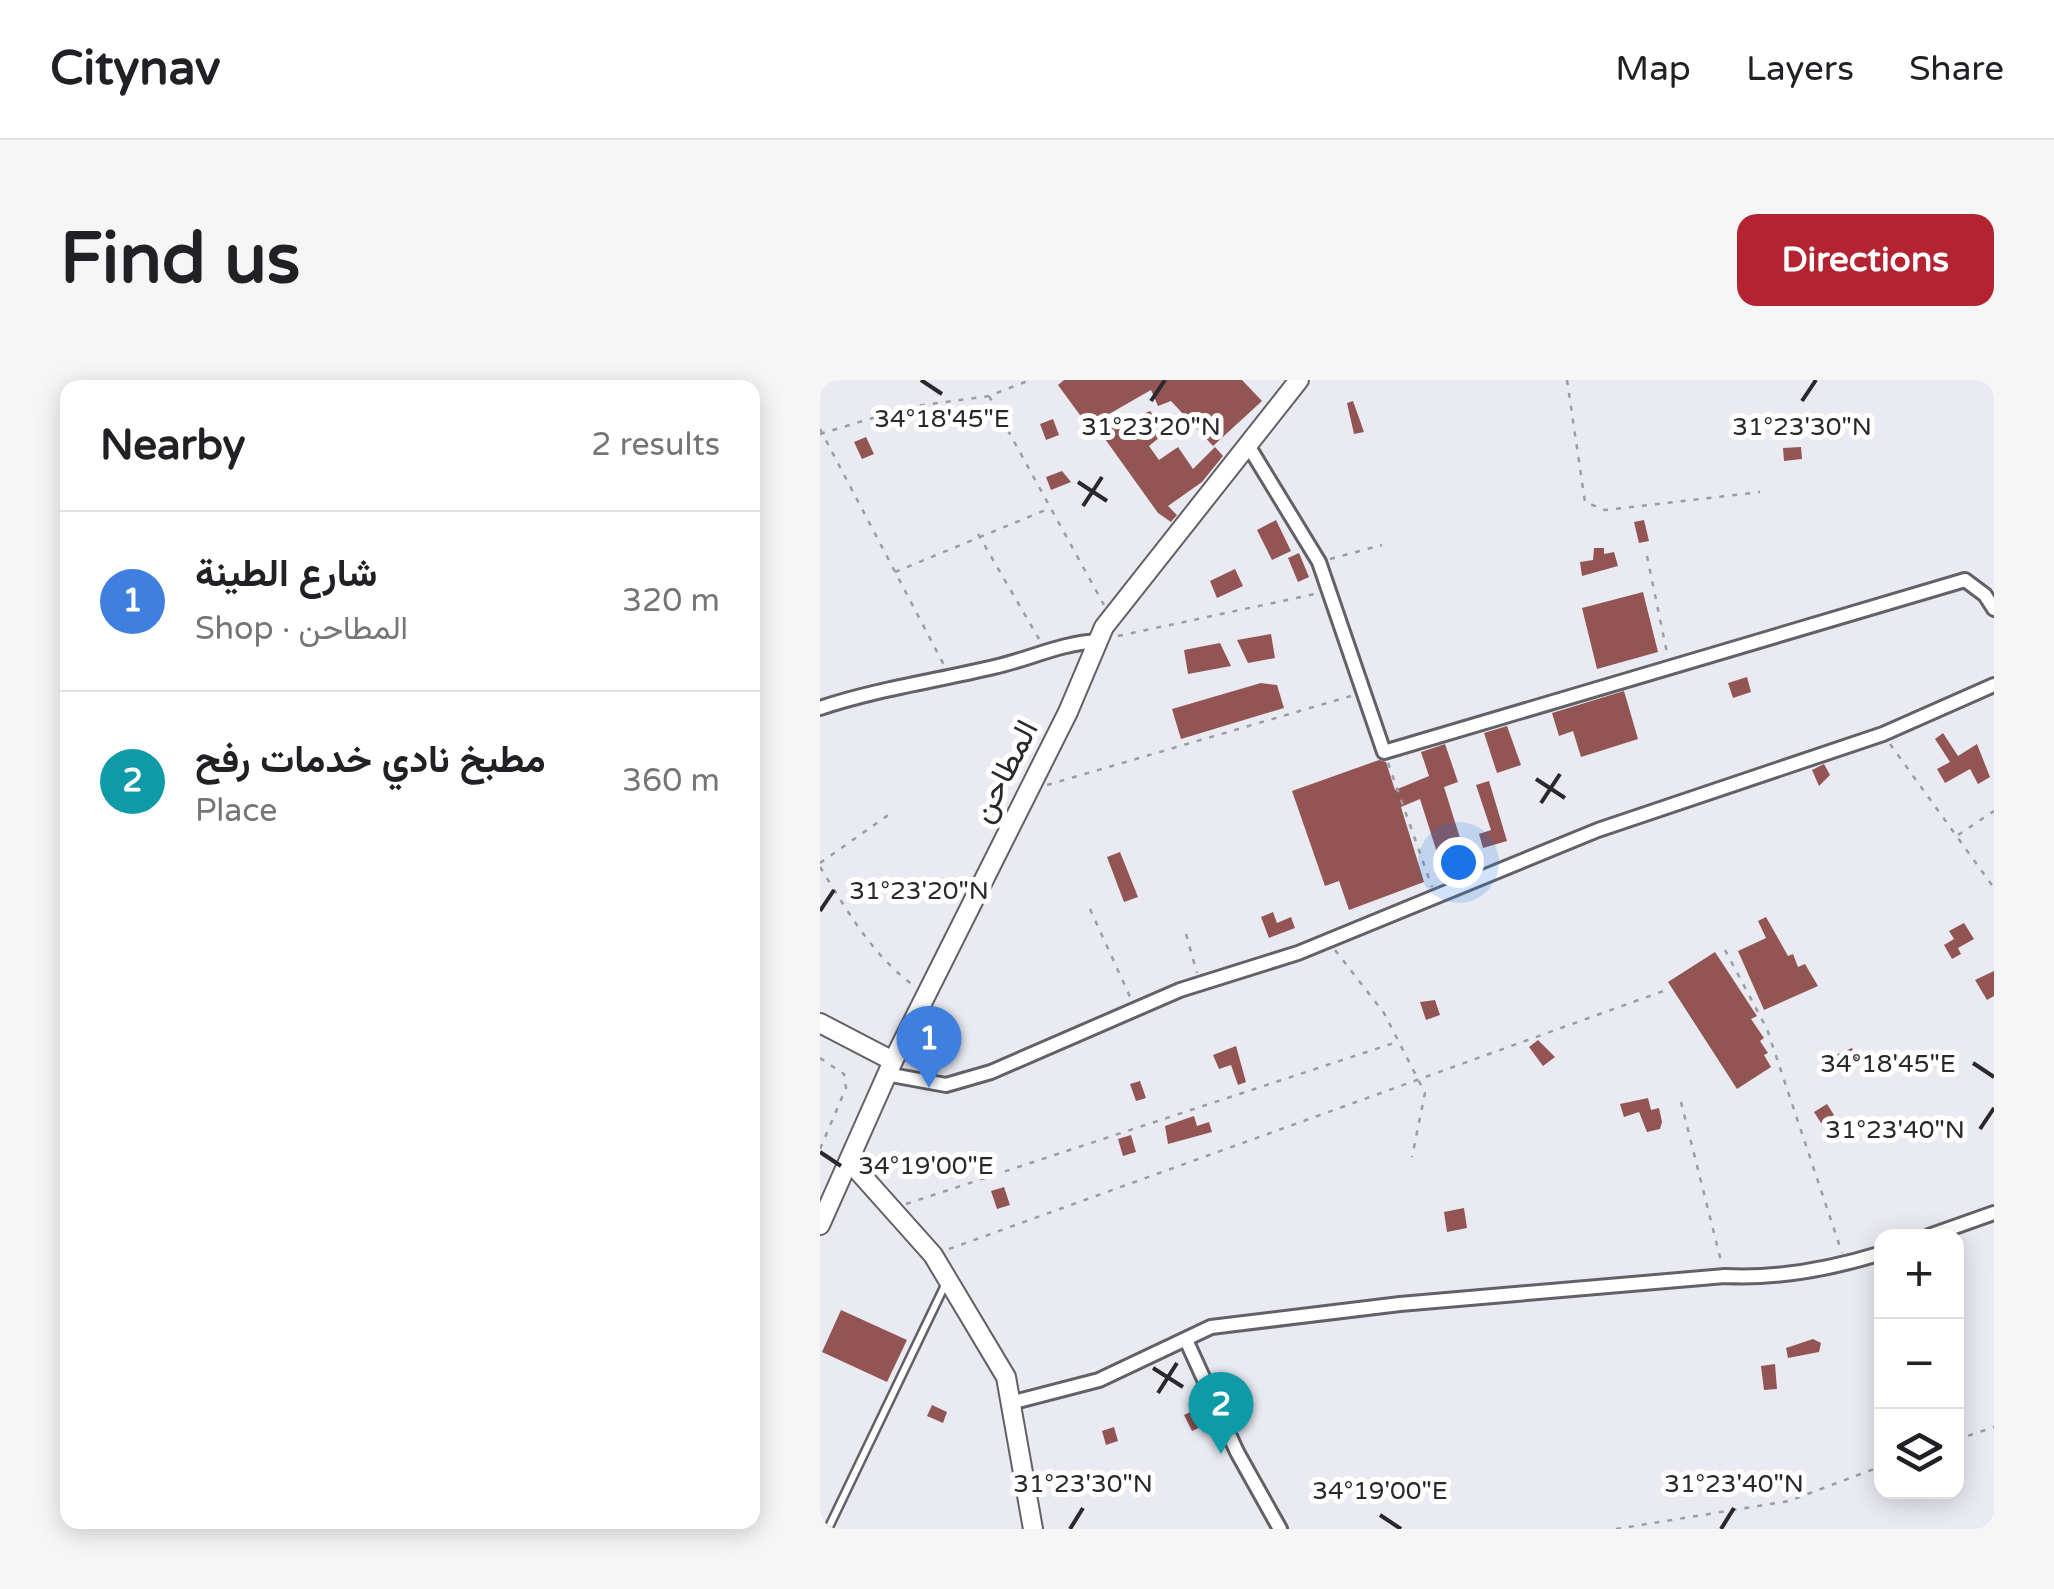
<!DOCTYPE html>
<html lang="en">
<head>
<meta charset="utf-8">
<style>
	:root { --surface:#fff; --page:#f6f6f6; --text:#202124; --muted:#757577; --line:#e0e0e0; --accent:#b42331 }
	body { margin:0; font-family:"Varela Round",Vazirmatn,sans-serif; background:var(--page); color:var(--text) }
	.controls { position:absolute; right:30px; bottom:30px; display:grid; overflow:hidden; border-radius:20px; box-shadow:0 5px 25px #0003 }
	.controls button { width:90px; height:90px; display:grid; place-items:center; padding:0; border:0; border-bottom:2px solid var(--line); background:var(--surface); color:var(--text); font:50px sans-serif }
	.you { position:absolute; left:638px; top:482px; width:35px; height:35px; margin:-25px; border:8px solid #fff; border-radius:50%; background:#1a73e8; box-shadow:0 0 0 15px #1a73e833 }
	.badge { display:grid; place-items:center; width:65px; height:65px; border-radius:50%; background:var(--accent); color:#fff; font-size:32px; font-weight:700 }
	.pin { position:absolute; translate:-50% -82px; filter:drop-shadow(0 2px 5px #0008) }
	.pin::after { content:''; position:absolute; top:52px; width:35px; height:30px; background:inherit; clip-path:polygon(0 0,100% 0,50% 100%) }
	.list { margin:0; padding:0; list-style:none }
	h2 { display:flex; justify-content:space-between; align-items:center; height:130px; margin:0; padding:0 40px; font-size:42px }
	h2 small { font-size:32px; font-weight:400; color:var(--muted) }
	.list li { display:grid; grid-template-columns:65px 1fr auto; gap:30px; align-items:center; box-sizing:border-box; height:180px; padding:0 40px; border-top:2px solid var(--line) }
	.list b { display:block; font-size:38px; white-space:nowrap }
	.list p { margin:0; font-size:32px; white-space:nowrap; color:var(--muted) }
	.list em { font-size:32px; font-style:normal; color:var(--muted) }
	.icon { flex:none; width:55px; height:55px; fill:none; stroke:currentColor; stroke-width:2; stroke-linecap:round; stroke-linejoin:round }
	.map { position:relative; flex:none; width:1174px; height:1149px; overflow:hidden; border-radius:20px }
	header { display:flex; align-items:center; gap:60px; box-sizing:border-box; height:140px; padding:0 50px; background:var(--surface); border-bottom:2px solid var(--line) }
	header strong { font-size:48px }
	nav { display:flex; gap:55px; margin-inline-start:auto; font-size:35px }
	.intro { display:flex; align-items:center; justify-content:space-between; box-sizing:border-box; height:240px; padding:0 60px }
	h1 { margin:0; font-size:70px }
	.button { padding:25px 45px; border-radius:20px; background:var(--accent); color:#fff; font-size:35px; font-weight:700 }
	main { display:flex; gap:60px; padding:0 60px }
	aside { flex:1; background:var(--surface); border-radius:20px; box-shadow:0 5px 25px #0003 }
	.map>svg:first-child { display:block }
	.building { fill:#925554 }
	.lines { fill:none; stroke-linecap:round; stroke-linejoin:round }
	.lane-casing { stroke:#616167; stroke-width:11 }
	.street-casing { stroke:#616167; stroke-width:18 }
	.secondary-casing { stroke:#616167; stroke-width:22 }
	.path { stroke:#9c9da2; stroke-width:2.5; stroke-dasharray:5 8; stroke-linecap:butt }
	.lane { stroke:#fff; stroke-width:6 }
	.street { stroke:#fff; stroke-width:12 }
	.secondary { stroke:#fff; stroke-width:18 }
	.ticks { fill:none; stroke:#29292c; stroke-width:4 }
	.labels { text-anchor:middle; stroke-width:10; stroke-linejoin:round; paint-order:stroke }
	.street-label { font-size:32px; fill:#29292c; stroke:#fff }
	.ticks-label { font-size:25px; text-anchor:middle; fill:#29292c; stroke:#fff; stroke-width:10; stroke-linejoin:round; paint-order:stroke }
</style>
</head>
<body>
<header>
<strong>Citynav</strong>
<nav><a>Map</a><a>Layers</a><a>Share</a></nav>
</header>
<div class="intro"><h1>Find us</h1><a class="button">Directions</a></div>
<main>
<aside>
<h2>Nearby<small>2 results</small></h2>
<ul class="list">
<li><span class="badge" style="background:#3f7fe0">1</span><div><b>شارع الطينة</b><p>Shop · المطاحن</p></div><em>320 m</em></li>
<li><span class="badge" style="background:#0f9aa8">2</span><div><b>مطبخ نادي خدمات رفح</b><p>Place</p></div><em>360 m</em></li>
</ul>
</aside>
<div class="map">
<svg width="1174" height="1149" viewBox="0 0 1174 1149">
	<rect width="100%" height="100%" fill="#eaebf2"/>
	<g class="building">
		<polygon points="244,0 422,0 442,21 393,66 351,21 338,26 331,10 268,46 238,5"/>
		<polygon points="533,21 544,52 534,54 527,23"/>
		<polygon points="330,31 346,52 329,66 339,80 358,67 373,89 395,67 403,76 382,102 348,126 357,135 351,142 338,133 280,52"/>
		<polygon points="233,39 239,55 226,60 220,44"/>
		<polygon points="46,57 54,74 42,79 34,62"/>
		<polygon points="981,67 982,79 964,81 963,68"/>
		<polygon points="242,91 251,102 231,110 226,97"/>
		<polygon points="456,140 471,171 452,180 437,150"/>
		<polygon points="824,140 829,161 819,163 814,142"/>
		<polygon points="774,168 784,168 784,174 794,172 798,186 762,196 760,182 773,180"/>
		<polygon points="479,173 489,197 478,202 468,178"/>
		<polygon points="415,189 423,206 397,218 390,201"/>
		<polygon points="823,212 838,272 777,289 762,228"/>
		<polygon points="451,254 455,278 428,283 417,260"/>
		<polygon points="400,263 411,286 368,294 364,270"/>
		<polygon points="927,297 931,312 913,318 908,303"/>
		<polygon points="441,303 457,305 464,328 361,359 352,329"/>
		<polygon points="804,311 818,359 761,377 753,351 739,356 732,333"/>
		<polygon points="687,346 701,385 677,393 664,353"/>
		<polygon points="1123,353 1138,376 1157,364 1170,397 1158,404 1150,389 1125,403 1117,389 1130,382 1115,359"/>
		<polygon points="625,364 638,402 624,407 645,474 620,482 600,419 581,427 604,502 529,530 519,501 505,506 472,411 559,380 566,382 575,410 609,396 601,372"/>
		<polygon points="1004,384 1010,395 999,406 992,390"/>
		<polygon points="669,401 687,461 663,468 659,454 671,450 656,405"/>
		<polygon points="300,472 318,517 304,522 287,477"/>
		<polygon points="453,532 457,543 471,537 475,548 449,558 441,537"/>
		<polygon points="946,537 968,576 973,574 978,587 985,584 998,606 944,630 918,571 946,558 938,541"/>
		<polygon points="1144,543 1154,559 1138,568 1141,574 1132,579 1124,565 1134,559 1129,551"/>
		<polygon points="895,572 937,636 931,639 944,658 940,661 948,673 944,675 951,687 917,709 848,602"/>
		<polygon points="1174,591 1174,616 1167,620 1155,600"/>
		<polygon points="615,620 620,635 606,640 600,622"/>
		<polygon points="718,660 735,677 723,686 709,667"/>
		<polygon points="416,666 426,702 418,705 411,685 399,689 393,675"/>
		<polygon points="1032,668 1038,680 1017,690 1011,677"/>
		<polygon points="320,701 326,718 316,721 310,704"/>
		<polygon points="828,718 831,730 839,728 842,742 840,749 827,752 819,732 804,737 800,724"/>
		<polygon points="1007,724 1014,735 1001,743 994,732"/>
		<polygon points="374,736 377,746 389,742 392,752 348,764 345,746"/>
		<polygon points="311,755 316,772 303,776 298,759"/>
		<polygon points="184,807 190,825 177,829 171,811"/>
		<polygon points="644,828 647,848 627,852 624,832"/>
		<polygon points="21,930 87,960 67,1002 2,972"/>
		<polygon points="993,959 1001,963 999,972 968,978 966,968"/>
		<polygon points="955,984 957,1009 944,1010 941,986"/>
		<polygon points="112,1025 127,1032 123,1043 107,1036"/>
		<polygon points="379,1028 387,1044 372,1051 364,1035"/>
		<polygon points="294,1047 298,1061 286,1065 282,1051"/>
	</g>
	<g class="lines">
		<defs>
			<polyline id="lane" points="8,1149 126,903"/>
			<g id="street">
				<polyline points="429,67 499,182 564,372 1145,200 1165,215 1174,229"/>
				<path d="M0,328c57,-19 115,-27 174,-41 36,-8 66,-24 105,-26"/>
				<polyline points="66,694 126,705 171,692 360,610 478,573 778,450 1063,354 1174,305"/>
				<polyline points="1109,856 1174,833"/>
				<polyline points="367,962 417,1072 460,1149"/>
				<path d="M194,1022l85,-22 112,-53 189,-23 325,-28c54,3 105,-7 157,-23"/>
			</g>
			<g id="secondary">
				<polyline points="0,643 73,681"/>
				<polyline points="30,782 113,875 186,997 213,1149"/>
				<polyline points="0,845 73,681 248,332 284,247 479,0"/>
			</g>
		</defs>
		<use href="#lane" class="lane-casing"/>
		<use href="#street" class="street-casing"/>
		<use href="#secondary" class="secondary-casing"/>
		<g class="path">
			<polyline points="747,0 765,122 785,130 940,112"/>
			<polyline points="169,16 284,225"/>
			<polyline points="0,49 124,285"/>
			<polyline points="0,54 89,27 169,16 210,0"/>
			<polyline points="158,154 219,259"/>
			<polyline points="827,176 847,273"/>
			<polyline points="510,179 562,165"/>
			<polyline points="75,192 228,129"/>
			<polyline points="298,256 495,214"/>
			<polyline points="1070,364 1174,508"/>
			<polyline points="568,383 612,507"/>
			<polyline points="227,405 531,316"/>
			<polyline points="1138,455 1174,431"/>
			<polyline points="0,483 74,431"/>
			<path d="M0,487c27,43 51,87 93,118"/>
			<polyline points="270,529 311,619"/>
			<polyline points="366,554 377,593"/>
			<polyline points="515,570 564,633 605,713 592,777"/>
			<polyline points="905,570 947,649 1022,873"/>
			<polyline points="0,678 24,694 26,708 0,769"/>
			<polyline points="861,722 902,885"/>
			<polyline points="86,824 580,661"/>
			<polyline points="129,869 849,609"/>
			<polyline points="1136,1060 1174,1047"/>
			<polyline points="796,1149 969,1121 1062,1086"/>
		</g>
		<use href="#lane" class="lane"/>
		<use href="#street" class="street"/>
		<use href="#secondary" class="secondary"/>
	</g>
	<path class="ticks" d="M101,0l21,14M331,21l14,-21M982,21l14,-21M258,102l29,19M263,126l19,-29M716,399l29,19M721,423l19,-29M0,531l14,-21M1153,683l21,14M1160,749l14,-21M0,772l21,14M333,988l30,19M338,1013l19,-30M560,1135l21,14M250,1149l13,-21M901,1149l13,-21"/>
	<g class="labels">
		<g class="street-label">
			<text transform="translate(184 391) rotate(-63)" y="11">المطاحن</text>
		</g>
	</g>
	<g class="ticks-label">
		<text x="122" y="47">34°18'45"E</text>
		<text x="331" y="55">31°23'20"N</text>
		<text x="982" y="55">31°23'30"N</text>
		<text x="99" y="519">31°23'20"N</text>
		<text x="1068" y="692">34°18'45"E</text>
		<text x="1075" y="758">31°23'40"N</text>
		<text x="106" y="794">34°19'00"E</text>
		<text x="263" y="1112">31°23'30"N</text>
		<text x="914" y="1112">31°23'40"N</text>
		<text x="560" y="1119">34°19'00"E</text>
	</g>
</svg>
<div class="controls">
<button>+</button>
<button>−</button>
<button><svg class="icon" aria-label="layers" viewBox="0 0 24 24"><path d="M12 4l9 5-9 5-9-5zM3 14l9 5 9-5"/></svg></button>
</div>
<div class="you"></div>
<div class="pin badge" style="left:109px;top:708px;background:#3f7fe0">1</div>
<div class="pin badge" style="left:401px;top:1074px;background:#0f9aa8">2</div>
</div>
</main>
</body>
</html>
